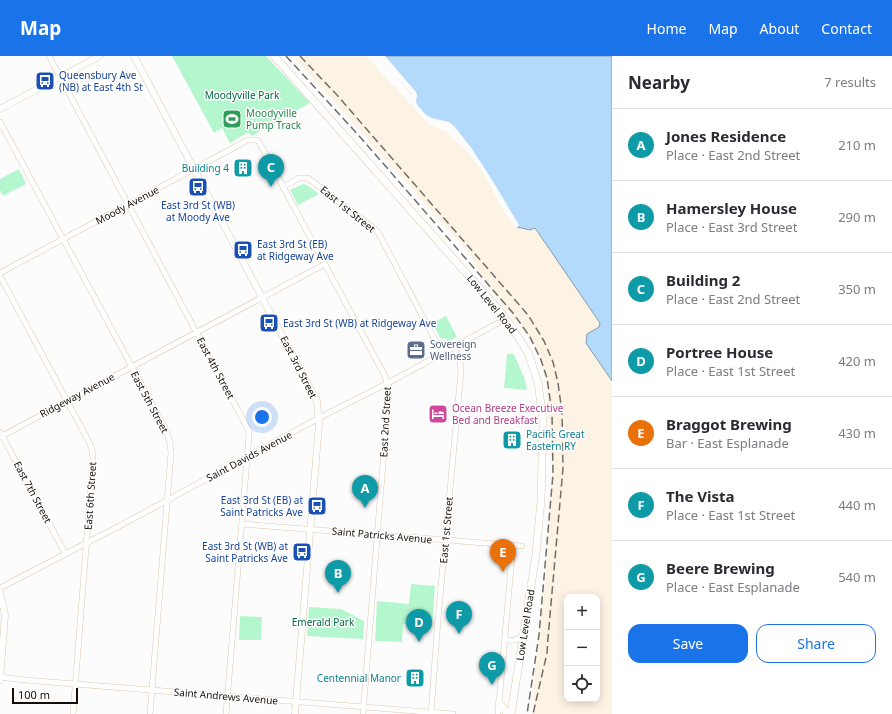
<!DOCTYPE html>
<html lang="en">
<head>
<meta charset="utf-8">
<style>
	:root { --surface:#fff; --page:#f7f7f7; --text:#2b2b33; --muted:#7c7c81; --line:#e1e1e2; --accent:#1a73e8 }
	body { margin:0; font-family:"Noto Sans",sans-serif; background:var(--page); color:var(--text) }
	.controls { position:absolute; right:12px; bottom:12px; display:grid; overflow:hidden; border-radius:8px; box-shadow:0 2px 10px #0003 }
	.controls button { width:36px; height:36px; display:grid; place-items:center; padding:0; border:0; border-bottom:1px solid var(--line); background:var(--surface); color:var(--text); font:20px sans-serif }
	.scale { position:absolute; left:12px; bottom:10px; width:66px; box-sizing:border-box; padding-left:4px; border:2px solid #150e06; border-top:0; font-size:11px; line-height:14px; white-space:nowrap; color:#150e06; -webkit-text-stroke:3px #fff; paint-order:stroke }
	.you { position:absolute; left:262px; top:361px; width:14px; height:14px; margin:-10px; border:3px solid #fff; border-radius:50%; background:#1a73e8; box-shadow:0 0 0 6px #1a73e833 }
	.badge { display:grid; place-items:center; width:26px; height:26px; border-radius:50%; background:var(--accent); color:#fff; font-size:13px; font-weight:700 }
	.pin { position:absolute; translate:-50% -33px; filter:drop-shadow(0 1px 2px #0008) }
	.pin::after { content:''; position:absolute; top:21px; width:14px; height:12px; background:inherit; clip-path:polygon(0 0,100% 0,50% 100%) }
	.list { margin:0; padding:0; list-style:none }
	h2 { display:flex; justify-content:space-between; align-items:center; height:52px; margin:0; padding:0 16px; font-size:17px }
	h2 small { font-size:13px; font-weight:400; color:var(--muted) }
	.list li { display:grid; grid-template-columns:26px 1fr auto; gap:12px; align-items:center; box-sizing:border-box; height:72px; padding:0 16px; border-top:1px solid var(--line) }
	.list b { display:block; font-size:15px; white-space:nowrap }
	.list p { margin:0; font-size:13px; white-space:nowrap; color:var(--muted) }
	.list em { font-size:13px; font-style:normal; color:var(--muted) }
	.actions { display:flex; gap:8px; padding:12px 16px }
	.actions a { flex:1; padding:9px 0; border:1px solid var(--accent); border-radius:12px; text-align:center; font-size:14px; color:var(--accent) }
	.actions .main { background:var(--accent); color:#fff }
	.icon { flex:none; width:22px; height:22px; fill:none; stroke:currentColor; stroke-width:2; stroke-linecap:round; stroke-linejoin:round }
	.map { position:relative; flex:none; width:612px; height:658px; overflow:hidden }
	header { display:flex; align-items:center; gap:24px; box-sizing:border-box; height:56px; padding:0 20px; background:var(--accent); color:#fff }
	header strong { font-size:19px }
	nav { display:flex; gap:22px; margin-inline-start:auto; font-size:14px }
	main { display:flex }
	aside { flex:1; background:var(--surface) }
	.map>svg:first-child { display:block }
	.built { fill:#fdf3e5; fill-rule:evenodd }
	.green { fill:#b4f6ce }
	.water { fill:#b3d9fb; stroke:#849cb2 }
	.pier { fill:#fcfcfc }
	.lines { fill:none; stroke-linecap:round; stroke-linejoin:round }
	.minor-casing { stroke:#ddc8ae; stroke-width:6 }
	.tertiary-casing { stroke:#ddc8ae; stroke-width:7 }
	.secondary-casing { stroke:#ddc8ae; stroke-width:8 }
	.minor { stroke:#fff; stroke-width:5 }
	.tertiary { stroke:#fff; stroke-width:6 }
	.secondary { stroke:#fff; stroke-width:7 }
	.rail { stroke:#716d68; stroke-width:1.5; stroke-dasharray:8 4; stroke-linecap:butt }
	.labels { text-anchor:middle; stroke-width:3; stroke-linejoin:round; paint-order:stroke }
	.transit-label { font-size:10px; fill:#164399; stroke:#fff; text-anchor:start }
	.park-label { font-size:10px; fill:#01693f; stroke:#fff }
	.leisure-label { font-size:10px; fill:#27864d; stroke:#fff; text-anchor:start }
	.culture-label { font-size:10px; fill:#0d838f; stroke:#fff; text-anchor:end }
	.street-label { font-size:10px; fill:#150e06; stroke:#fff }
	.service-label { font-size:10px; fill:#4e5e75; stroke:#fff; text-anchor:start }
	.hotel-label { font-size:10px; fill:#b23c85; stroke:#fff; text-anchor:start }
</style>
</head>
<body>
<header>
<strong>Map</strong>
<nav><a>Home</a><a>Map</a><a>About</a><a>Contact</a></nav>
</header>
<main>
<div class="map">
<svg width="612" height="658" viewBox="0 0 612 658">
	<rect width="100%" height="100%" fill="#fcfcfc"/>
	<path class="built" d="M293,0h74l25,29 3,1 15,18 5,3 12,16 20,9 9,10 19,16 60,70 65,95 -1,4 -12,7 14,29 11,18v333h-79l1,-32 12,-107 6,-103 -5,-81 -4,-22 -5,-14 -11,-20 -38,-47 -20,-35zM567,541h30v102h-30z"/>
	<g class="green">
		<polygon points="172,0 266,0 310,47 252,80 249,77 247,77 230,87 222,72 214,77"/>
		<polygon points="19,113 26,128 3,140 0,134 0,123"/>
		<polygon points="303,128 307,129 319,138 298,149 290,134"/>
		<polygon points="446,260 457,281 448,285 445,282 441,283 432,267"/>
		<polygon points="507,298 514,298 525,324 527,334 504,332"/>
		<polygon points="411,528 435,530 432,570 403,568 402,586 375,585 377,545 409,548"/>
		<polygon points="309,551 341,553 364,565 363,583 307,580"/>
		<polygon points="240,560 262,561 261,584 239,584"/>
	</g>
	<polygon class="water" points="381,0 612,0 612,325 586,287 587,278 599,271 600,267 535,172 530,174 517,171 502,148 486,119 452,72 430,64 415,51 414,41"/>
	<polygon class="pier" points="379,0 385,0 416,36 417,39 416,46 418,50 426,59 432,62 449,66 455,71 472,93 494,127 519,169 517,171 514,171 500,149 485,120 473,103 450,74 436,67 428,65 415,53 412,46 412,39"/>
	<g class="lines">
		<defs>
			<g id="minor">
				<polyline points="49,0 248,373 249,379 226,658"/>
				<polyline points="0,66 166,374 170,387 171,397 150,658"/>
				<polyline points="283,131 299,122 308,122 376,174 379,178 442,297"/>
				<polyline points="0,217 248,84 257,84 259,86 385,320 389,332 363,658"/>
				<polyline points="0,220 88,384 92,393 93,403 73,658"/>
				<polyline points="0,376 65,497"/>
				<polyline points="0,381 325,208"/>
				<polyline points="242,468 522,490"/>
				<polyline points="0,532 127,466 319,362 388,327 498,267"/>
				<path d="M505,583c8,3 12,1 19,-4"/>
				<polyline points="0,621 7,622 37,625 453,658"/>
				<polyline points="431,658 438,563 461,315 460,305 454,291"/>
				<polyline points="498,658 513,489"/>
			</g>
			<g id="tertiary">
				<polyline points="134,0 317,345 319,368 295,658"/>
				<polyline points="0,53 100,0"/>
				<polyline points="0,536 5,559 0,624"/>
			</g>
			<g id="secondary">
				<polyline points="274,0 499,254 512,271 528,297 538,326 543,365 541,444 536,498 511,658"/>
				<polyline points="499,647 508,658"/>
			</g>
		</defs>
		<use href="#minor" class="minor-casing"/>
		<use href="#tertiary" class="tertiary-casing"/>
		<use href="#secondary" class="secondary-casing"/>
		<use href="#minor" class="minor"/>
		<use href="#tertiary" class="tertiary"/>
		<use href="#secondary" class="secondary"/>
		<g class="rail">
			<polyline points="286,0 361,82 513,257 530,281 541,304 547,322 552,357 553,418 539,579 527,658"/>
			<polyline points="300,0 337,39 528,259 544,285 553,306 558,327 562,356 563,412 548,582 547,597 533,658"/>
		</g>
	</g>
	<defs>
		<symbol id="bus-square" viewBox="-11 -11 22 22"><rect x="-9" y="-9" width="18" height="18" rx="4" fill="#1a4fb4" stroke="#fff"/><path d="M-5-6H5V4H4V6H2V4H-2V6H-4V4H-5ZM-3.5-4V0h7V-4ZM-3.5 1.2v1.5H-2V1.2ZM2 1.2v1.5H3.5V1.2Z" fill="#fff"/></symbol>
		<symbol id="stadium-square" viewBox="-11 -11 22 22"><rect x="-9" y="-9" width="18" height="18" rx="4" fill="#2e9e5b" stroke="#fff"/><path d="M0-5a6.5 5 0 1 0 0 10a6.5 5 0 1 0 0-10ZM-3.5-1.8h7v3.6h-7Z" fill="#fff"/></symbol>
		<symbol id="building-square" viewBox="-11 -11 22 22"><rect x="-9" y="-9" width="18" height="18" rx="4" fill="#0f9aa8" stroke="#fff"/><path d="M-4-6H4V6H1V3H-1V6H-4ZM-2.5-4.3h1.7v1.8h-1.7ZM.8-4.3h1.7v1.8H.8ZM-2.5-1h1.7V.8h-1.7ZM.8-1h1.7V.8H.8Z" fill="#fff"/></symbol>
		<symbol id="office-square" viewBox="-11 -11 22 22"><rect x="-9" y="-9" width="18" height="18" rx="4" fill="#5c6f8a" stroke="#fff"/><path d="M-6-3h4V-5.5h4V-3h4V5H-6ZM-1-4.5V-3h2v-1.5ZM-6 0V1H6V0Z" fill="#fff"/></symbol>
		<symbol id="hotel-square" viewBox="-11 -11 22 22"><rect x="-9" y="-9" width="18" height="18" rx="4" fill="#d1479c" stroke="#fff"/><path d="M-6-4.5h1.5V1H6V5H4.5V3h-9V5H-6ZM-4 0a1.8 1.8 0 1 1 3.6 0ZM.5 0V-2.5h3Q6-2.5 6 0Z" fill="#fff"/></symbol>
	</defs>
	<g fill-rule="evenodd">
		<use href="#bus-square" x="34" y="14" width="22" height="22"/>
		<use href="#stadium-square" x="221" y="52" width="22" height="22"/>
		<use href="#building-square" x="232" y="101" width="22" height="22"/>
		<use href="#bus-square" x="187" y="120" width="22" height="22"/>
		<use href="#bus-square" x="232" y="183" width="22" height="22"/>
		<use href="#bus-square" x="258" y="256" width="22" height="22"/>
		<use href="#office-square" x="405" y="283" width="22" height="22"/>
		<use href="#hotel-square" x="427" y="347" width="22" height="22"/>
		<use href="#building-square" x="501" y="373" width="22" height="22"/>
		<use href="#bus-square" x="306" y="439" width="22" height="22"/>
		<use href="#bus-square" x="291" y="485" width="22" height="22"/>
		<use href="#building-square" x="404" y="611" width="22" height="22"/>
	</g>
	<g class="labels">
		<g class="transit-label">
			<text x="59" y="23">Queensbury Ave<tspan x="59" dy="12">(NB) at East 4th St</tspan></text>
			<text x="198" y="153" text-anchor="middle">East 3rd St (WB)<tspan x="198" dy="12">at Moody Ave</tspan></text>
			<text x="257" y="192">East 3rd St (EB)<tspan x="257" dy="12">at Ridgeway Ave</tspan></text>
			<text x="283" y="271">East 3rd St (WB) at Ridgeway Ave</text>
			<text x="303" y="448" text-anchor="end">East 3rd St (EB) at<tspan x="303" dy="12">Saint Patricks Ave</tspan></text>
			<text x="288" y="494" text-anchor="end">East 3rd St (WB) at<tspan x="288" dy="12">Saint Patricks Ave</tspan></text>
		</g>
		<g class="park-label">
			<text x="242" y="43">Moodyville Park</text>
			<text x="323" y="570">Emerald Park</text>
		</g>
		<g class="leisure-label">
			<text x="246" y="61">Moodyville<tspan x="246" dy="12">Pump Track</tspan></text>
		</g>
		<g class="culture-label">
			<text x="229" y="116">Building 4</text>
			<text x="526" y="382" text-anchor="start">Pacific Great<tspan x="526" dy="12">Eastern RY</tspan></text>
			<text x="401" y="626">Centennial Manor</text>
		</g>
		<g class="street-label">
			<text transform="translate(127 149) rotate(-28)" y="4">Moody Avenue</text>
			<text transform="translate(348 153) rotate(39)" y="4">East 1st Street</text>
			<text transform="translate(492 248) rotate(51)" y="4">Low Level Road</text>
			<text transform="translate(299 311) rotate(63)" y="4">East 3rd Street</text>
			<text transform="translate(216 312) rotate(62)" y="4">East 4th Street</text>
			<text transform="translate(77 339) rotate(-28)" y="4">Ridgeway Avenue</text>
			<text transform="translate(150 346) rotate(62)" y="4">East 5th Street</text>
			<text transform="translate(385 366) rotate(-87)" y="4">East 2nd Street</text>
			<text transform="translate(249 400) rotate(-28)" y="4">Saint Davids Avenue</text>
			<text transform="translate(33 436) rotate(62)" y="4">East 7th Street</text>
			<text transform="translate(90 440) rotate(-86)" y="4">East 6th Street</text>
			<text transform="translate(446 474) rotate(-85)" y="4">East 1st Street</text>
			<text transform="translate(382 479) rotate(5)" y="4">Saint Patricks Avenue</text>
			<text transform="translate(525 569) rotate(-81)" y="4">Low Level Road</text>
			<text transform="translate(226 640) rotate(5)" y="4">Saint Andrews Avenue</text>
		</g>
		<g class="service-label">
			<text x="430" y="292">Sovereign<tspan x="430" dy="12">Wellness</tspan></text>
		</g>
		<g class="hotel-label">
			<text x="452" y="356">Ocean Breeze Executive<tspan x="452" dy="12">Bed and Breakfast</tspan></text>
		</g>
	</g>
</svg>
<div class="controls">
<button>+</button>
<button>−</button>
<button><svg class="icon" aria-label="locate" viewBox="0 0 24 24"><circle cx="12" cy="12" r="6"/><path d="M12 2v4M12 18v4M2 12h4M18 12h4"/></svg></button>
</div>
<div class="scale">100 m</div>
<div class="you"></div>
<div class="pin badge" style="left:365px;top:452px;background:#0f9aa8">A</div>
<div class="pin badge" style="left:338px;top:537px;background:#0f9aa8">B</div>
<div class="pin badge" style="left:271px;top:131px;background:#0f9aa8">C</div>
<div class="pin badge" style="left:419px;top:586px;background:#0f9aa8">D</div>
<div class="pin badge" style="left:503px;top:516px;background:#e8710a">E</div>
<div class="pin badge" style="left:459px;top:578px;background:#0f9aa8">F</div>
<div class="pin badge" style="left:492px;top:629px;background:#0f9aa8">G</div>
</div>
<aside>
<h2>Nearby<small>7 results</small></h2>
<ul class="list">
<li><span class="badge" style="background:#0f9aa8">A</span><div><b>Jones Residence</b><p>Place · East 2nd Street</p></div><em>210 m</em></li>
<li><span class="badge" style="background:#0f9aa8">B</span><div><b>Hamersley House</b><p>Place · East 3rd Street</p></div><em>290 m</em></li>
<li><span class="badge" style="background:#0f9aa8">C</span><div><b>Building 2</b><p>Place · East 2nd Street</p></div><em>350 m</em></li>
<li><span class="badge" style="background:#0f9aa8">D</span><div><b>Portree House</b><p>Place · East 1st Street</p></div><em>420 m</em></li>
<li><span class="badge" style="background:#e8710a">E</span><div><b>Braggot Brewing</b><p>Bar · East Esplanade</p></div><em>430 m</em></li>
<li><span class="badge" style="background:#0f9aa8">F</span><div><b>The Vista</b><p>Place · East 1st Street</p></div><em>440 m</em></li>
<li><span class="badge" style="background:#0f9aa8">G</span><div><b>Beere Brewing</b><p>Place · East Esplanade</p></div><em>540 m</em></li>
</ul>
<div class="actions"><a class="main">Save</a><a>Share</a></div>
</aside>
</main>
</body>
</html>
